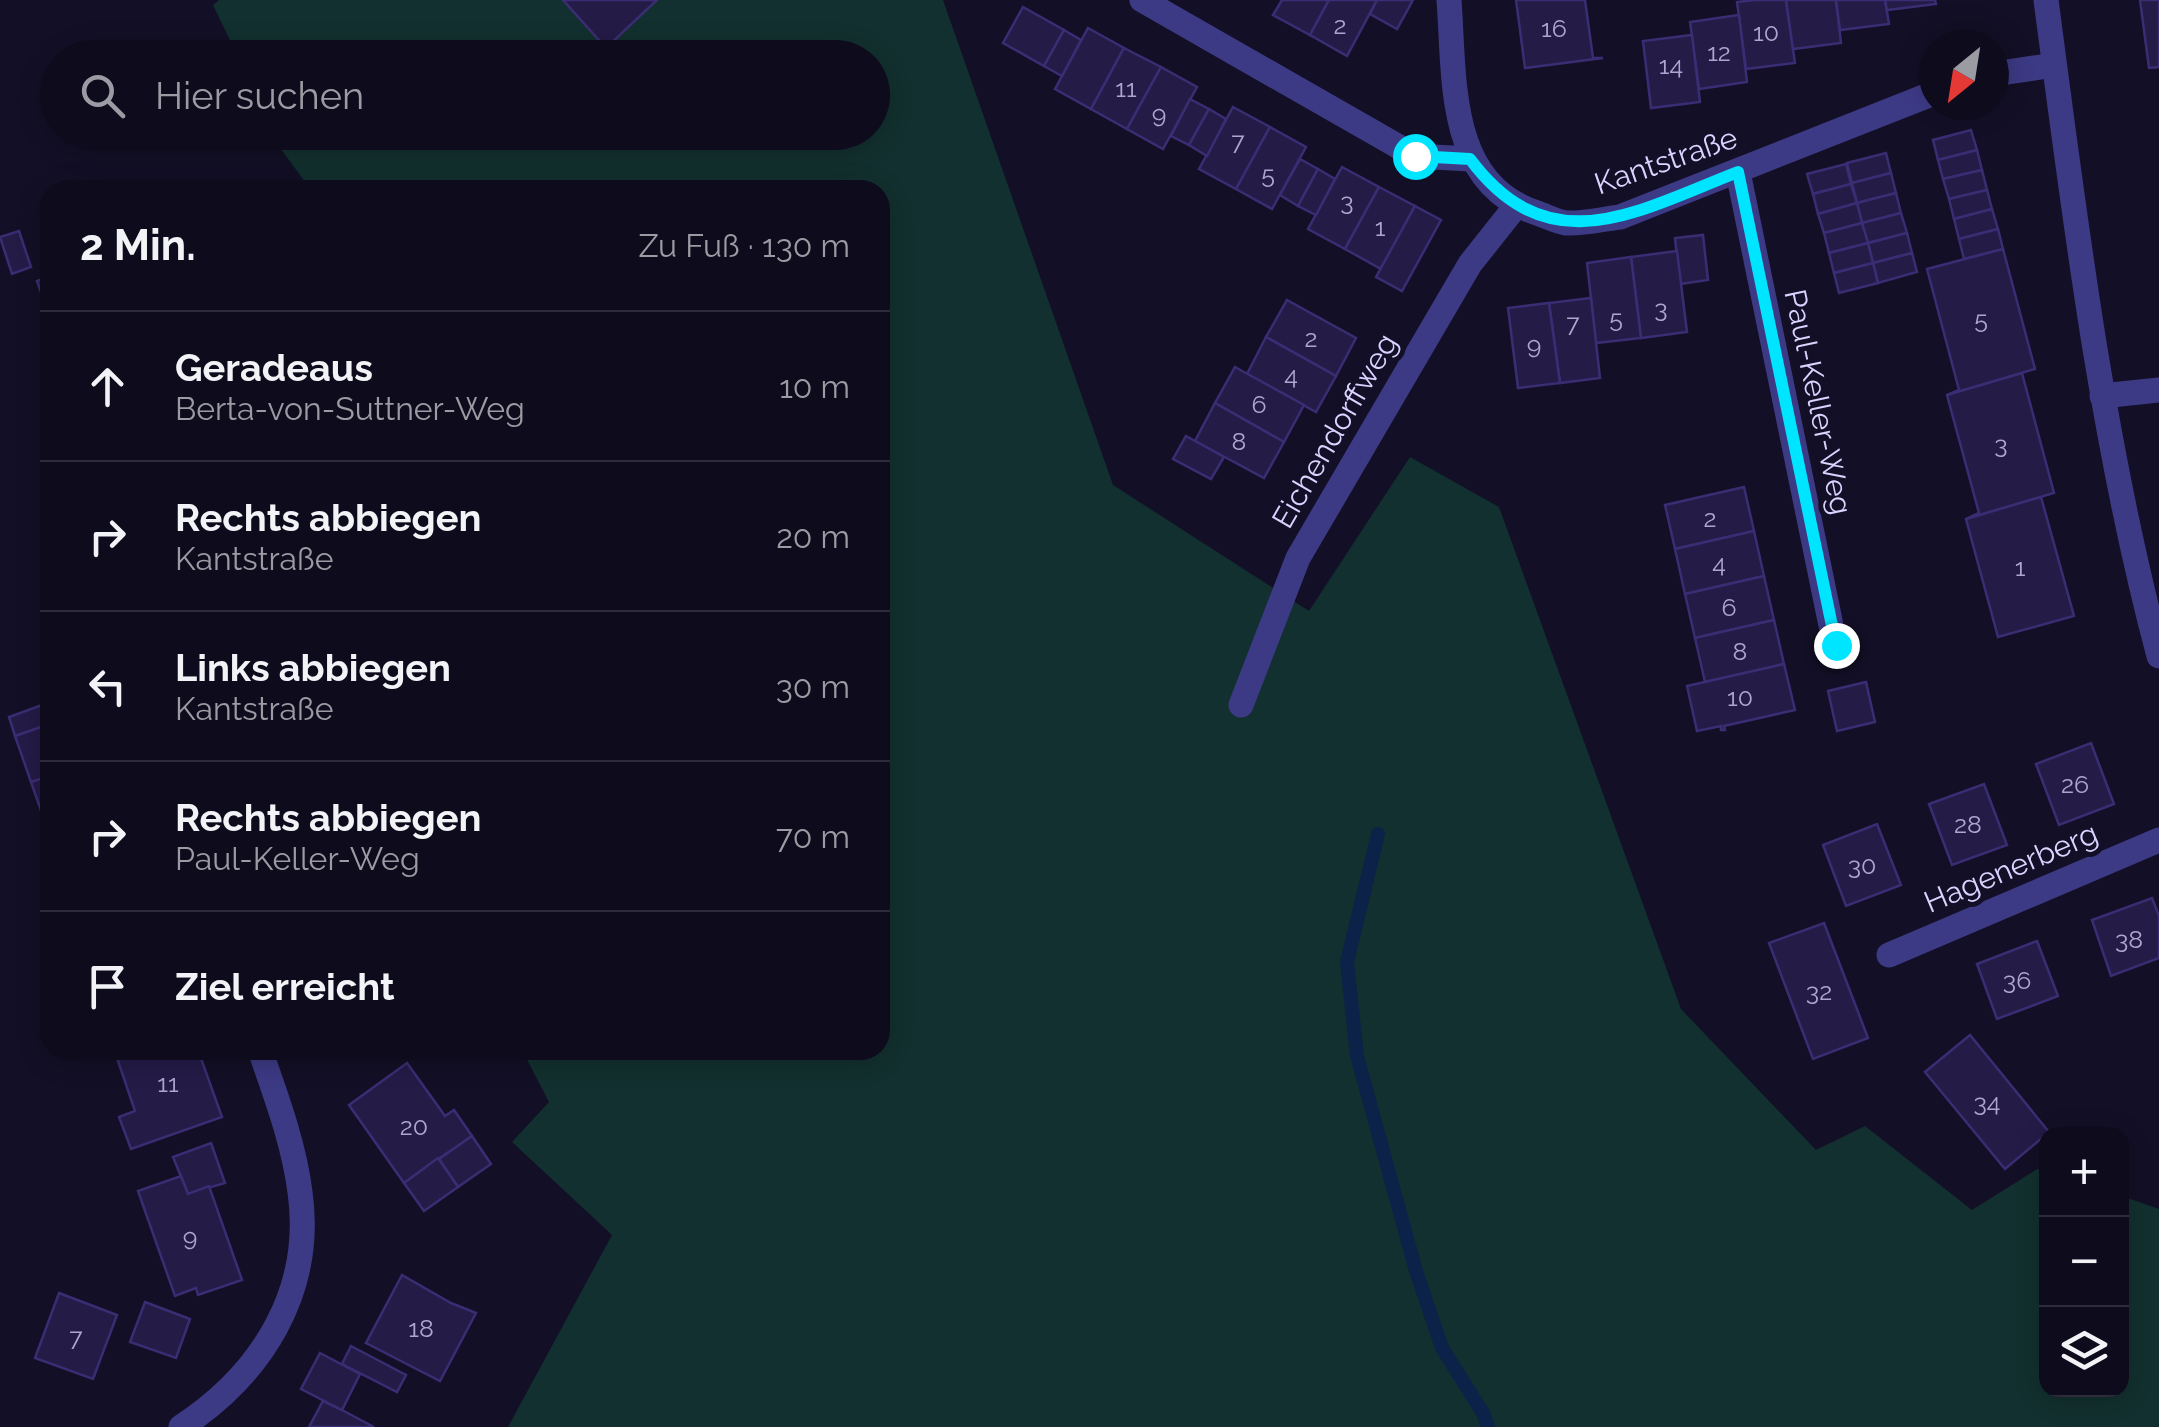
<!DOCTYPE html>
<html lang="de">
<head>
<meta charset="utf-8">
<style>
	:root { --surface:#0e0b1c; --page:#171425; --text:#f1f3f6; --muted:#9b9ba3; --line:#2e2b3b }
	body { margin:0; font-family:Raleway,sans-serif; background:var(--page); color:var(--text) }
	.controls { position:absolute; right:30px; bottom:30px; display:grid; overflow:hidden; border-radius:20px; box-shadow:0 5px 25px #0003 }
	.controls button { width:90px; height:90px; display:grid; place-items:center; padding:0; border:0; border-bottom:2px solid var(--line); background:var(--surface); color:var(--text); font:50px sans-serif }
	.compass { position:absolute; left:1919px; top:30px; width:90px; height:90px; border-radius:50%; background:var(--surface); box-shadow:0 5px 25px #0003; rotate:210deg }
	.stop { position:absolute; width:30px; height:30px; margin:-22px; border:8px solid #00e5ff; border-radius:50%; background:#fff }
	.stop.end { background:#00e5ff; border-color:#fff; box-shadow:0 2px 10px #0008 }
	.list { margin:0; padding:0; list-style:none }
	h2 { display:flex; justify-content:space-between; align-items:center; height:130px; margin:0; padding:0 40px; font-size:42px }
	h2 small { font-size:32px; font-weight:400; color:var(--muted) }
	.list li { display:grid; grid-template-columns:65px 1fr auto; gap:30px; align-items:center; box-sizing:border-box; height:150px; padding:0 40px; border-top:2px solid var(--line) }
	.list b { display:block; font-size:38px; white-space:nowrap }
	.list p { margin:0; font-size:32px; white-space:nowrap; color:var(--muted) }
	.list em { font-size:32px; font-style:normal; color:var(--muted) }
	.icon { flex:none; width:55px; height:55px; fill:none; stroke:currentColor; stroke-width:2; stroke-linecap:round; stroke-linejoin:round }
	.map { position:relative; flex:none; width:2159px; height:1427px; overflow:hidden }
	.search { position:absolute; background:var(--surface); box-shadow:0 5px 25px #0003; left:40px; top:40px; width:850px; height:110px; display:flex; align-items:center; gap:25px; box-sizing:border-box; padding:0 35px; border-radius:55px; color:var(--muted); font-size:38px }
	.panel { position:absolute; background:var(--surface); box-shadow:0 5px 25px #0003; left:40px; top:180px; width:850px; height:880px; border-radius:30px }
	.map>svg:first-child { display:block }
	.green { fill:#12302f }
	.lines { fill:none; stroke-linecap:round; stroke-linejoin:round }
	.stream { stroke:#0c2248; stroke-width:14 }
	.building { fill:#241b47; stroke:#3b2d73; stroke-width:2.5 }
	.lane { stroke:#3d3a85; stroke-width:25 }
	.street { stroke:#3d3a85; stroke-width:25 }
	.route { stroke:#00e5ff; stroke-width:12 }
	.labels { text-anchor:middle; stroke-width:10; stroke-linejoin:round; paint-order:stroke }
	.number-label { font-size:25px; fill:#aca6d1 }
	.street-label { font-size:30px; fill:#d9d4ff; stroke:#130f26 }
</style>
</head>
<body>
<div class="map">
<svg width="2159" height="1427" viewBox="0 0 2159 1427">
	<rect width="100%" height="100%" fill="#130f26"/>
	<polygon class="green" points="219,0 943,0 1113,485 1309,611 1410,457 1499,507 1681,1009 1816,1150 1865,1126 1972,1210 2037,1169 2046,1173 2046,1390 2122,1390 2122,1196 2159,1209 2159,1427 508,1427 612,1235 512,1142 549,1102 522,1050 880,1050 880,190 311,190 269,133 872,132 872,58 238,57 213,5"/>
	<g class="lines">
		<polyline class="stream" points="1378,834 1347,962 1357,1056 1416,1271 1442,1348 1483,1413 1488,1427"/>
	</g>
	<g class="building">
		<polygon points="563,0 657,0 606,48"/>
		<polygon points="1282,0 1329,0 1310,35 1273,15"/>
		<polygon points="1329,0 1377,0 1347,56 1310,35"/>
		<polygon points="1377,0 1413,0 1397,29 1370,14"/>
		<polygon points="1516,0 1585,0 1593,58 1603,58 1525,68"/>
		<polygon points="1755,0 1786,0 1795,63 1746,69 1737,2"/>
		<polygon points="1786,0 1836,0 1841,43 1793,49"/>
		<polygon points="1836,0 1885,0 1889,24 1840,30"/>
		<polygon points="1885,0 1935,0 1936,4 1887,10"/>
		<polygon points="2140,0 2159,0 2159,67 2149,68"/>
		<polygon points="1023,7 1064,30 1044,66 1003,43"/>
		<polygon points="1739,15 1747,82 1699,89 1690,22"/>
		<polygon points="1088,28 1124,48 1091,109 1055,89"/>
		<polygon points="1064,30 1081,40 1062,76 1044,66"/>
		<polygon points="1692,35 1700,102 1651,108 1643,41"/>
		<polygon points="1124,48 1161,67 1127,129 1091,109"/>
		<polygon points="1161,67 1197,87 1163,149 1127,129"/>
		<polygon points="1190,99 1209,109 1189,145 1171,136"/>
		<polygon points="1233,107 1270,127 1236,189 1199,169"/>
		<polygon points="1209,109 1226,119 1207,156 1189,145"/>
		<polygon points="1270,127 1306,147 1272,209 1236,189"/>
		<polygon points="1971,130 1977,150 1938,160 1933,140"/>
		<polygon points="1977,150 1982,170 1943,179 1938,160"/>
		<polygon points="1886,153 1891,173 1852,183 1847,163"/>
		<polygon points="1300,159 1318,169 1298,206 1280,195"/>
		<polygon points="1846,164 1851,184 1813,194 1807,174"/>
		<polygon points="1342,167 1379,187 1345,249 1308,229"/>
		<polygon points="1318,169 1335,179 1316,215 1298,206"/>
		<polygon points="1982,170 1987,190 1949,199 1943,179"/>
		<polygon points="1891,173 1896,193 1857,203 1852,183"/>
		<polygon points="1851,184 1857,203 1818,214 1813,194"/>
		<polygon points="1379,187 1415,206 1381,269 1345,249"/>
		<polygon points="1987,190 1992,209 1954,219 1949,199"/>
		<polygon points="1896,193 1901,213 1862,223 1857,203"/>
		<polygon points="1857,203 1862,223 1824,233 1818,214"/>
		<polygon points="1415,206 1441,220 1402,291 1376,277"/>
		<polygon points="1992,209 1998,229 1959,239 1954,219"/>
		<polygon points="1901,213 1907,233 1868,243 1862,223"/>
		<polygon points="1862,223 1868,243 1829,253 1824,233"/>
		<polygon points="1998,229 2003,249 1964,259 1959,239"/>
		<polygon points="19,231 31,267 12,274 0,237"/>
		<polygon points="1907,233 1912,253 1873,263 1868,243"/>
		<polygon points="1703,235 1708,280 1680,284 1675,238"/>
		<polygon points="1868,243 1873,263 1834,273 1829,253"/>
		<polygon points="2003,249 2035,369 1947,395 1959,390 1927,269"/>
		<polygon points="1677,251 1687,332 1641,338 1631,257"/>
		<polygon points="1912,253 1917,272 1878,283 1873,263"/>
		<polygon points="1631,257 1641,338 1596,343 1587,263"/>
		<polygon points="1873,263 1878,283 1839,293 1834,273"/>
		<polygon points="50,276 50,318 37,281"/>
		<polygon points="1591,298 1600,378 1560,383 1549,303"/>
		<polygon points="1287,300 1356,338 1336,376 1266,337"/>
		<polygon points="1549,303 1560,383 1518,388 1508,308"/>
		<polygon points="1266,337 1336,376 1316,412 1247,374"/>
		<polygon points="1235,367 1304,405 1284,442 1215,403"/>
		<polygon points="2022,373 2054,493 1966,519 1979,513 1947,395"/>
		<polygon points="1215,403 1284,442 1264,478 1195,441"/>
		<polygon points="1186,436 1224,457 1211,479 1173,459"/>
		<polygon points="1744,487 1754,531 1675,549 1665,505"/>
		<polygon points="2041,497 2074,616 1998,637 1966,519"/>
		<polygon points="1754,531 1764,576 1685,594 1675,549"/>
		<polygon points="1764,576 1774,620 1695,638 1685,594"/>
		<polygon points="1774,620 1784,664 1705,682 1695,638"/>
		<polygon points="1784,664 1795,710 1724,726 1725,730 1721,730 1721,726 1697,731 1687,686"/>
		<polygon points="1866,682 1875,722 1837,731 1828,691"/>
		<polygon points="50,702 50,724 15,736 9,717"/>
		<polygon points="50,724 50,776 31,782 15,736"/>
		<polygon points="2091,743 2114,804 2059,825 2036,764"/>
		<polygon points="50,776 50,827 47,828 31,782"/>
		<polygon points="1984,784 2007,845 1952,865 1929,804"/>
		<polygon points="1877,824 1901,885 1846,906 1823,845"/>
		<polygon points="2152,898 2159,916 2159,958 2111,976 2092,920"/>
		<polygon points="1824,923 1868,1038 1813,1059 1769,943"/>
		<polygon points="2037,941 2058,996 1997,1019 1977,964"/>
		<polygon points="1970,1035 2049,1132 2005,1169 1925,1072"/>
		<polygon points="132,1050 198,1050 222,1117 131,1149 119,1117 135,1111 116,1055"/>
		<polygon points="407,1063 445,1116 454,1110 472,1136 404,1183 349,1105"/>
		<polygon points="472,1136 491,1164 458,1187 439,1159"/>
		<polygon points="211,1143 225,1183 188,1194 173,1157"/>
		<polygon points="438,1158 458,1187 424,1211 404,1183"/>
		<polygon points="181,1176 188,1194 209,1186 242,1280 198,1295 196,1288 175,1296 138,1191"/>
		<polygon points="402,1275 451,1303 476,1313 440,1381 366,1343"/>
		<polygon points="59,1293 117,1315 93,1379 35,1358"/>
		<polygon points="145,1302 190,1319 176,1358 130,1342"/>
		<polygon points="351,1346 406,1375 397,1392 342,1364"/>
		<polygon points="320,1353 360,1374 342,1410 301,1389"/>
		<polygon points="323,1401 342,1410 374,1427 309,1427"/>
	</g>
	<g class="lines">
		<polyline class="lane" points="1889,955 2159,840"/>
		<g class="street">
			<polyline points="1142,0 1415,156 1470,159"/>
			<path d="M1449,0c6,78 -3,184 88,213 9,3 20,9 29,10 17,1 37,-4 54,-6l314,-124"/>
			<path d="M2046,0c29,220 56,442 113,656"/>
			<polyline points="1994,74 2054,65"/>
			<polyline points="1738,172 1835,645"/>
			<polyline points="2102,396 2159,390"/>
			<polyline points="1241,705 1298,558 1470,264 1516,206"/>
			<path d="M181,1427c81,-53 133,-136 119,-235 -6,-48 -24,-96 -40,-142"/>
		</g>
	</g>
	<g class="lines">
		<path class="route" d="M1415,156l55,3c80,107 167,52 268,13l98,473"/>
	</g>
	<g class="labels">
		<g class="number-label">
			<text x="1340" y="34">2</text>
			<text x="1554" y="37">16</text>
			<text x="1766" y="41">10</text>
			<text x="1719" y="61">12</text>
			<text x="1671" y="74">14</text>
			<text x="1126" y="97">11</text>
			<text x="1159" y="123">9</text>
			<text x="1238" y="150">7</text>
			<text x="1268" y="183">5</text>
			<text x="1347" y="210">3</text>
			<text x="1380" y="236">1</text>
			<text x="1661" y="317">3</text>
			<text x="1616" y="327">5</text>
			<text x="1981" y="328">5</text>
			<text x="1573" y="332">7</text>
			<text x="1311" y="347">2</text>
			<text x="1534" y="354">9</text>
			<text x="1291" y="384">4</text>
			<text x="1259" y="413">6</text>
			<text x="1239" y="450">8</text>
			<text x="2001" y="453">3</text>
			<text x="1710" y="527">2</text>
			<text x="1719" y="572">4</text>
			<text x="2020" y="576">1</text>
			<text x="1729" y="616">6</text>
			<text x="1740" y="660">8</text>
			<text x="1740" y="706">10</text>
			<text x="2075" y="793">26</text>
			<text x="1968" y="833">28</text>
			<text x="1862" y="874">30</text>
			<text x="2129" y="948">38</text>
			<text x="2017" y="989">36</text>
			<text x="1819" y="1000">32</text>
			<text x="168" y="1092">11</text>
			<text x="1987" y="1111">34</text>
			<text x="414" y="1135">20</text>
			<text x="190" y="1246">9</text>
			<text x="421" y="1337">18</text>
			<text x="76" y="1346">7</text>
		</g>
		<g class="street-label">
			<text transform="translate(1666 161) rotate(-19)" y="10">Kantstraße</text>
			<text transform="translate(1818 402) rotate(78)" y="10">Paul-Keller-Weg</text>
			<text transform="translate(1335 431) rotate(-60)" y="10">Eichendorffweg</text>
			<text transform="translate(2011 868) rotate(-23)" y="10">Hagenerberg</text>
		</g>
	</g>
</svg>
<div class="controls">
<button>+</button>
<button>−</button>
<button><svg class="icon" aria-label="layers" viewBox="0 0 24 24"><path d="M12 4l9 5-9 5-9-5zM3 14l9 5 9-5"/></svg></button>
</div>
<svg class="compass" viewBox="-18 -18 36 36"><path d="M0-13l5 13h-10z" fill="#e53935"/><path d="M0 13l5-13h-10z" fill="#9b9ba3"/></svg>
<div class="stop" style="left:1415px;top:156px"></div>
<div class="stop end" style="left:1836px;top:645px"></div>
<div class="search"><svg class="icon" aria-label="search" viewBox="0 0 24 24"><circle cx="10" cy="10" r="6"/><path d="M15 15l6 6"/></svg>Hier suchen</div>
<section class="panel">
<h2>2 Min.<small>Zu Fuß · 130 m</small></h2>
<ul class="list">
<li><svg class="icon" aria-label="ahead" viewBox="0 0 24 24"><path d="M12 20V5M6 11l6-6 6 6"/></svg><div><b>Geradeaus</b><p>Berta-von-Suttner-Weg</p></div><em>10 m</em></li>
<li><svg class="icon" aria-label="right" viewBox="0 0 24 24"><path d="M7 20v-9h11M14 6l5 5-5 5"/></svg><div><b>Rechts abbiegen</b><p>Kantstraße</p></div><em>20 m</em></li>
<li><svg class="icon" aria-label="left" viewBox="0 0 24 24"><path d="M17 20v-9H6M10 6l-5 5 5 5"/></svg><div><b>Links abbiegen</b><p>Kantstraße</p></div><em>30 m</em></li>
<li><svg class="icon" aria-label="right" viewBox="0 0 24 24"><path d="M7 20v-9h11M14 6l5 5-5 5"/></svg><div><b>Rechts abbiegen</b><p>Paul-Keller-Weg</p></div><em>70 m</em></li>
<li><svg class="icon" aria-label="arrive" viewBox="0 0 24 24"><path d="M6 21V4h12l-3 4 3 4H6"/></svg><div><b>Ziel erreicht</b></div></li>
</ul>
</section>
</div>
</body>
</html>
